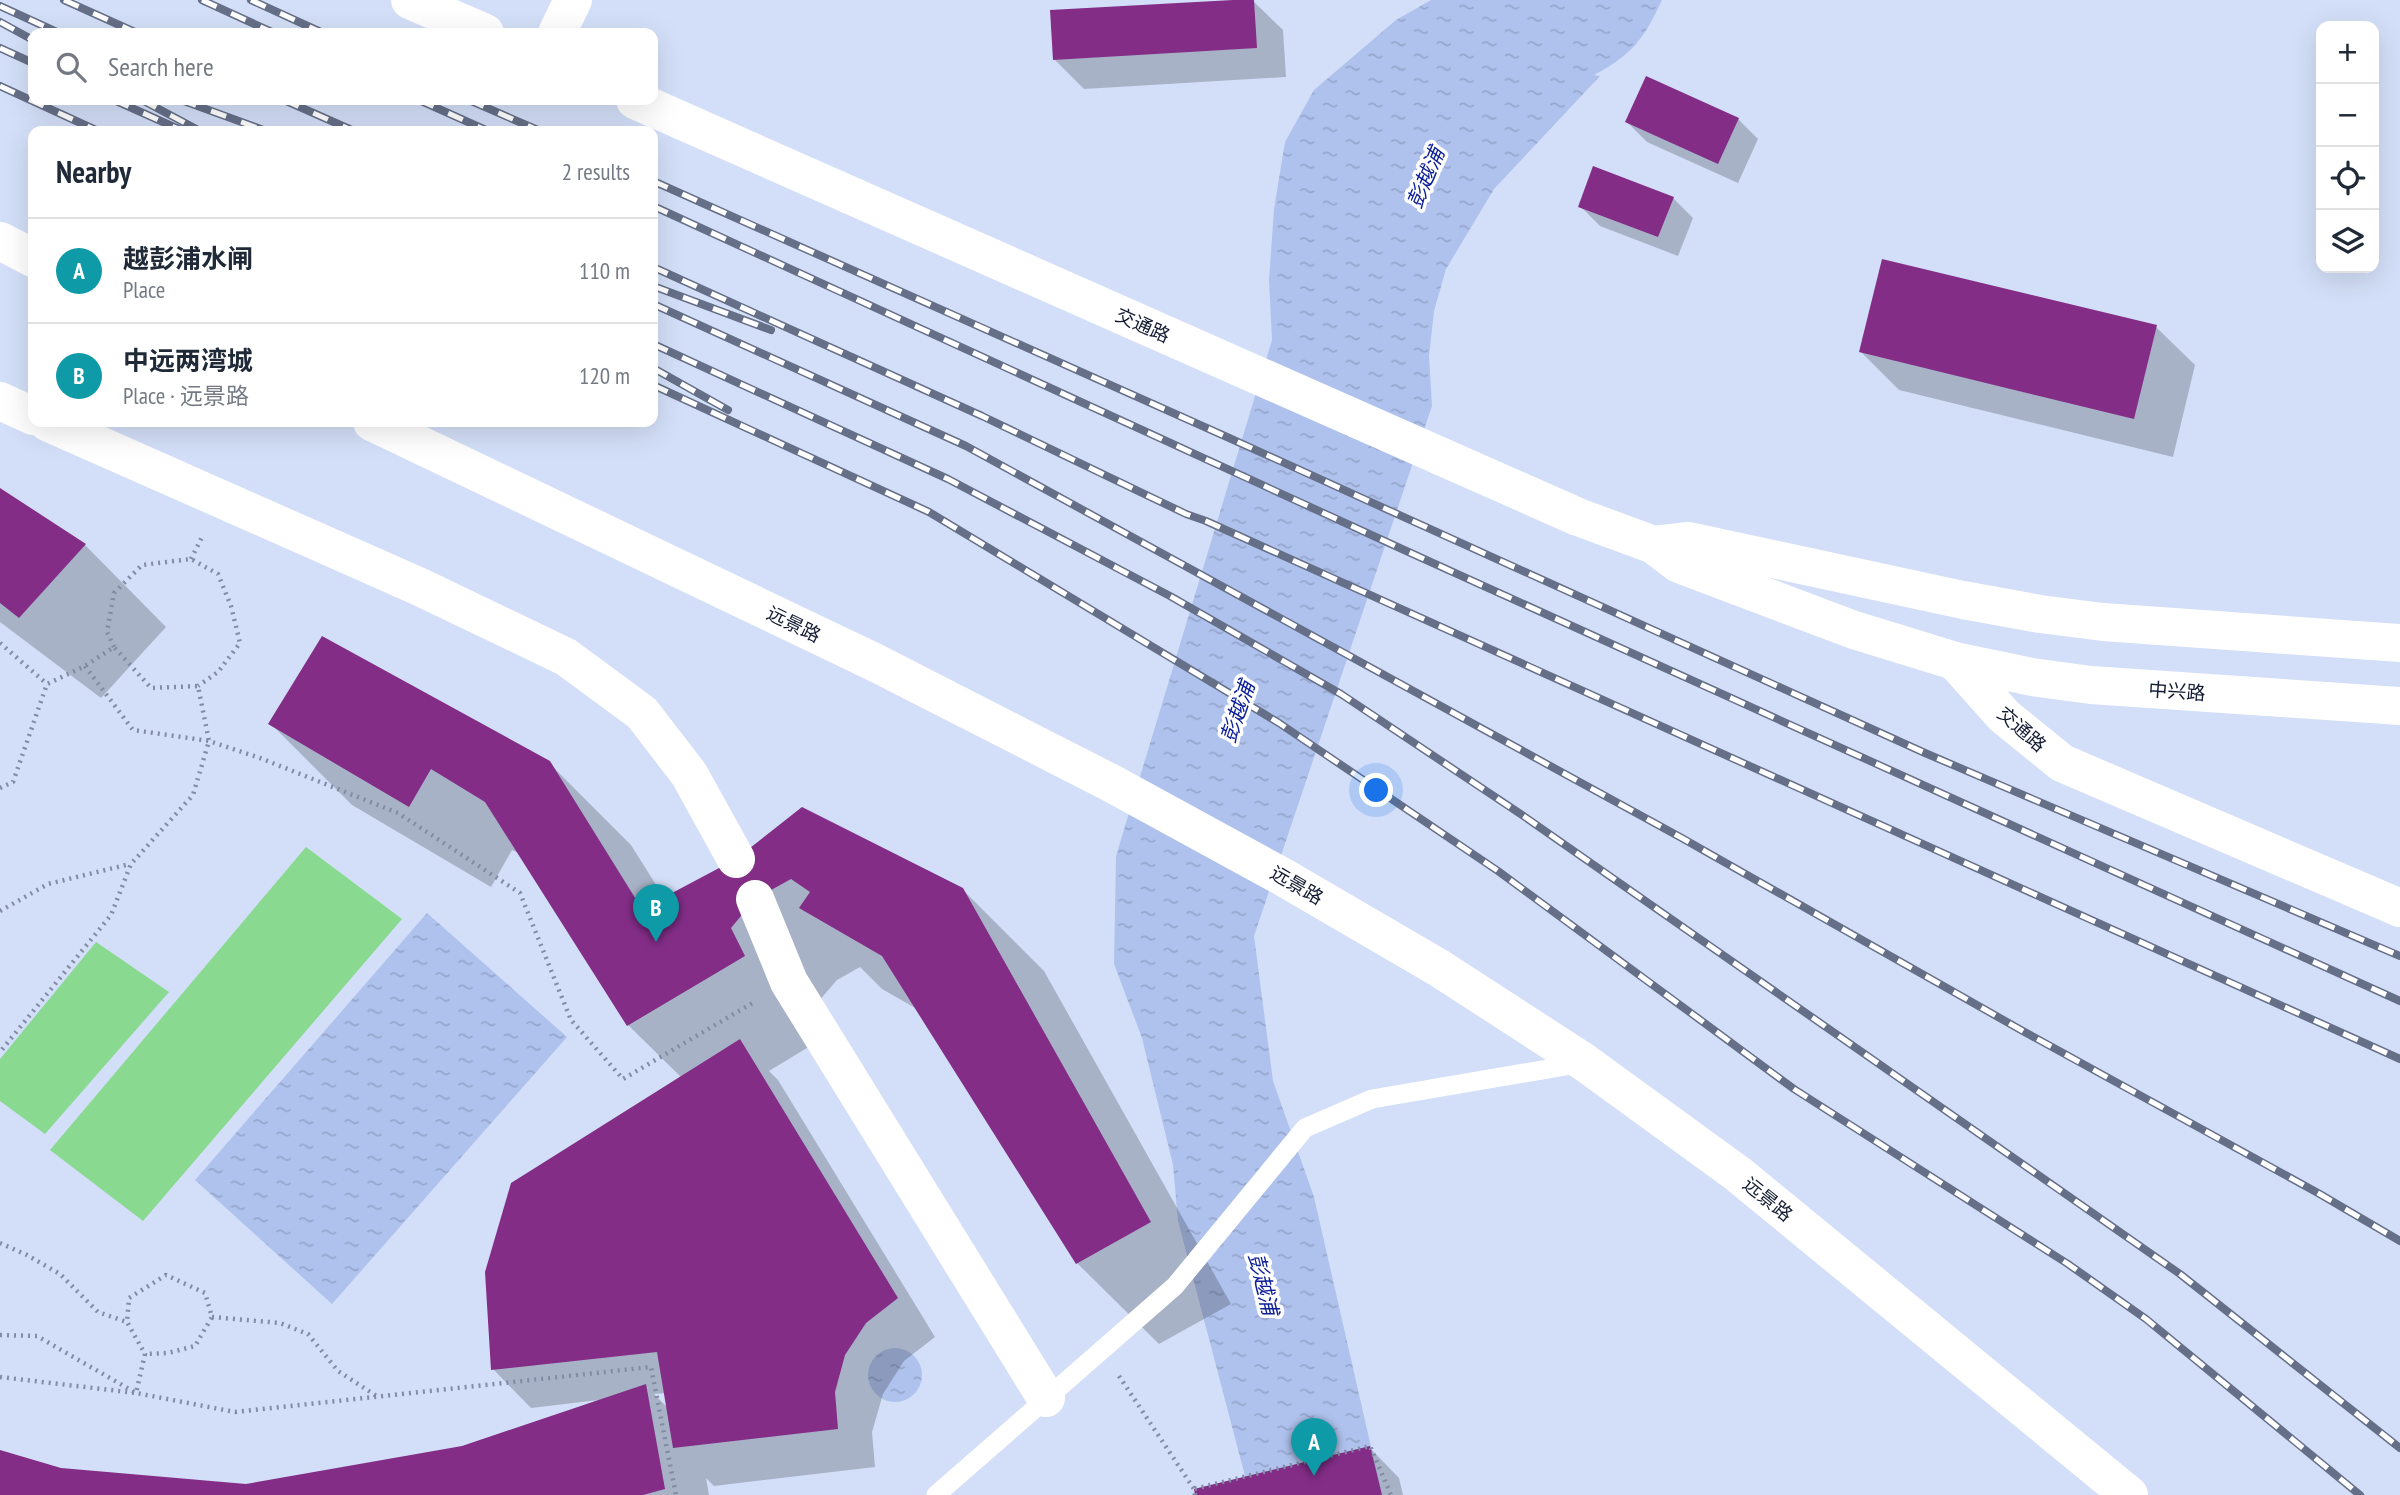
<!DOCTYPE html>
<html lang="en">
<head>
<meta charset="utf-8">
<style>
	:root { --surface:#fff; --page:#f2f2f3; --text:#1f2937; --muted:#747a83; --line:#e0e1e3; --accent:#ea580c }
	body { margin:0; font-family:"PT Sans Narrow","Noto Sans SC",sans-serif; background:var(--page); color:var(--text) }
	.controls { position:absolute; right:21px; top:21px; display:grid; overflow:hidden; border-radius:14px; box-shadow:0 7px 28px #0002 }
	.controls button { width:63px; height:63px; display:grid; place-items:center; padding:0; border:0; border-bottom:2px solid var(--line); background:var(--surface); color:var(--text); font:35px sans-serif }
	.you { position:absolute; left:1377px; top:791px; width:24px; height:24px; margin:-18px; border:5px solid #fff; border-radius:50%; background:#1a73e8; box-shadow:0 0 0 10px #1a73e833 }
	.badge { display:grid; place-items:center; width:46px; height:46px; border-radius:50%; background:var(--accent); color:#fff; font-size:23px; font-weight:700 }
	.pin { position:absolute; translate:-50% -58px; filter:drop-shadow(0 2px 4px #0008) }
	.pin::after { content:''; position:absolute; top:37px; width:24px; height:21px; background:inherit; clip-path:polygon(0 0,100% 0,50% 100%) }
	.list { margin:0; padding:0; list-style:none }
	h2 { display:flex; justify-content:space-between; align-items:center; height:91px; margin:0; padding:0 28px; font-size:30px }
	h2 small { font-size:23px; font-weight:400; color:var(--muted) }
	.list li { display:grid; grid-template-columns:46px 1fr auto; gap:21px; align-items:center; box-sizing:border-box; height:105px; padding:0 28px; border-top:2px solid var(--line) }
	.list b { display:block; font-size:26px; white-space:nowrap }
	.list p { margin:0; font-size:23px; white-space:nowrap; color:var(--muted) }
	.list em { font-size:23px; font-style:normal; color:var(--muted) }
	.icon { flex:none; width:38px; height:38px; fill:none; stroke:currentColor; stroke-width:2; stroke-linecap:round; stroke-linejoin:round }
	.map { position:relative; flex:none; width:2400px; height:1495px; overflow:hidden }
	.search { position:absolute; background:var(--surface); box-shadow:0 7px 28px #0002; left:28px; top:28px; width:630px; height:77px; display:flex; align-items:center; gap:18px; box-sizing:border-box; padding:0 24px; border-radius:14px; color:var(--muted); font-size:26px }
	.panel { position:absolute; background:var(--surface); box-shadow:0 7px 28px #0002; left:28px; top:126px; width:630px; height:301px; border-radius:14px }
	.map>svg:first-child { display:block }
	.garden { fill:#89d990 }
	.water { fill:url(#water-ripples) }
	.shadow { fill:#0003; fill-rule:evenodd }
	.building { fill:#832d87 }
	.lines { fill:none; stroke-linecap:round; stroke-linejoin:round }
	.path { stroke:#818ca4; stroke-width:4.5; stroke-dasharray:2 5; stroke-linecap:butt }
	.lane { stroke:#fff; stroke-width:19 }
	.street { stroke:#fff; stroke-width:38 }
	.secondary { stroke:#fff; stroke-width:38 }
	.rail-casing { stroke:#656f87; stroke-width:8 }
	.rail { stroke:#fff; stroke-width:5; stroke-dasharray:16; stroke-linecap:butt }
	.labels { text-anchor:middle; stroke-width:7; stroke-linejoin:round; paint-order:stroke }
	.street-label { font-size:19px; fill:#121b32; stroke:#fff }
	.water-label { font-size:21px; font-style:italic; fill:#0e2099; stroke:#fff }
</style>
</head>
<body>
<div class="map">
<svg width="2400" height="1495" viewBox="0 0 2400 1495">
	<defs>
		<pattern id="water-ripples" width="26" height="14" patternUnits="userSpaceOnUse" patternTransform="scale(1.75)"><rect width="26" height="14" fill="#afc2ed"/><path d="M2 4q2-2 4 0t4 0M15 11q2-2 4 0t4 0" fill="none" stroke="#96a6cc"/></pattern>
	</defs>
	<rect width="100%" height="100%" fill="#d3dff8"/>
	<g class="garden">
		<polygon points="306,847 402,919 143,1221 50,1150"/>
		<polygon points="96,942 169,992 45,1134 0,1101 0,1059"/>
	</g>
	<g class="water">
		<path d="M1431,0h231c-19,40 -29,54 -68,75l6,1 -106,113 -48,80 -12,42 -5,45 3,50 -178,530 19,145 41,116 68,298h-132l-72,-274 -5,-56 -31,-127 -28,-74 2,-108 156,-516 -3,-60 5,-71 11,-67 29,-52 82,-70z"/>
		<polygon points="427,913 567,1037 332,1304 195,1180"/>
		<circle cx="895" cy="1375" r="27"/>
	</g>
	<g class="shadow">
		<polygon points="1253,1 1283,30 1286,77 1084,89 1054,59"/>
		<polygon points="1738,119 1758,139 1738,183 1647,142 1627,122"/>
		<polygon points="1673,198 1693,218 1678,256 1600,226 1580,206"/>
		<polygon points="2156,327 2195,365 2173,457 1899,390 1861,352"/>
		<polygon points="0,490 85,545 166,627 101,698 0,622"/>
		<path d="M270,723l279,40 82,82 34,54 72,-39 225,29 82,82 187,333 -72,40 -82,-81 -160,-254 -35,-20 -22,-22 -23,13 -26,30 14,27 -56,34 9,9 157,257 -31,24 -21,33 -11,38 3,35 -161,19 -8,-8 3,17h-709v-43l61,18 185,16 217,-38 136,-48 -68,8 -38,-39 189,-291 -54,-53 -108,-171 -8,-4 -21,37 -139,-82zM666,1393l3,16 -15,-15z"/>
		<polygon points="1370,1448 1399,1478 1403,1495 1197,1495"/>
	</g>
	<g class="building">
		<polygon points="1233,0 1254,0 1257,48 1053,60 1050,10"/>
		<polygon points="1646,76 1739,118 1718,164 1625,122"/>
		<polygon points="1593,166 1674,197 1658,237 1578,207"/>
		<polygon points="1882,259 2157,325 2134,419 1859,352"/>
		<polygon points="0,488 86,544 19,618 0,603"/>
		<polygon points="322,636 550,761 642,909 736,859 802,807 963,888 1151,1222 1076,1264 882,956 799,908 810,892 791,879 755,899 731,928 745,956 627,1026 485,802 431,769 409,807 268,724"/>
		<polygon points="740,1039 898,1298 866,1323 845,1355 835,1392 838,1429 673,1448 657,1352 491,1370 485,1272 511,1183"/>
		<polygon points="646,1384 665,1489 643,1495 0,1495 0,1450 61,1468 246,1484 462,1446"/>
		<polygon points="1370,1446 1382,1495 1195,1495 1194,1489"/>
	</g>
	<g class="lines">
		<g class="path">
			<polyline points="191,559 203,535"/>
			<polyline points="0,643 47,684"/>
			<polyline points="114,647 107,632 114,593 142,565 191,559 218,574 231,606 240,643 218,672 198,686"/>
			<polyline points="85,666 133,730 209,741 260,758 398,813 520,893 571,1020 623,1079 756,1001"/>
			<polyline points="0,788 13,782 47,684 85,666 114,647 151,688 198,686 209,741 193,795 131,864 111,915 0,1052"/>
			<polyline points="0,911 48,884 130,864"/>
			<polyline points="0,1243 27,1255 60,1274 98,1312 127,1322"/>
			<polyline points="212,1317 280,1323 308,1334 338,1371 378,1397"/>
			<polyline points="0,1335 37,1336 136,1393 235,1412 651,1367 676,1495"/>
			<polyline points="1119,1376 1194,1489"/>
			<polyline points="0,1377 136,1393 145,1354 127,1322 129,1298 166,1275 205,1293 212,1317 195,1346 168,1353 145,1354"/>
			<polyline points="1195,1495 1194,1489 1370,1446 1391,1495"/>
		</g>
		<polyline class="lane" points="936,1495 1175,1286 1305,1128 1372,1099 1583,1063"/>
		<g class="street">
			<polyline points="557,33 573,0"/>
			<polyline points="0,401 33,416"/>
			<polyline points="47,422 420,587 566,657 642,713 689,774 736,859"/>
			<polyline points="1955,661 2004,716 2062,763 2400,908"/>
			<polyline points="755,899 789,982 1046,1398"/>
		</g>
		<g class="secondary">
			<polyline points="410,0 485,33"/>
			<polyline points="635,100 1578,517 1654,545 1679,564 1854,630 1955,661 2032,677 2091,685 2400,706"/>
			<polyline points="0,241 33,258"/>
			<polyline points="372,422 874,662 1111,783 1283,877 1439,968 1584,1062 1738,1174 2129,1495"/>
			<polyline points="1654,545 1689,541 1963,600 2040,614 2103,622 2400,643"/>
		</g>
		<defs>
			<g id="rail">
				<polyline points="64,0 137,33"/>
				<polyline points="202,0 274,33"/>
				<polyline points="251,0 323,33"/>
				<polyline points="0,6 59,33"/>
				<polyline points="0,22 33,40"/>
				<polyline points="0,48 33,63"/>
				<polyline points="0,86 98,131"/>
				<polyline points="114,100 183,131"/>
				<polyline points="142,100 200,131"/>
				<polyline points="181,100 266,131"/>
				<polyline points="284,100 354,131"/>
				<polyline points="419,100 488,131"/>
				<polyline points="469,100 540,131"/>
				<polyline points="653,181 1227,437 1925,753 2400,956"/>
				<polyline points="653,206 1402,549 2400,1001"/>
				<polyline points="653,267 982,416 1186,514 1206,521 2400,1059"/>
				<polyline points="653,286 771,330"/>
				<polyline points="653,304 966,446 1680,837 2021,1030 2318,1193 2400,1241"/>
				<polyline points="653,344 948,479 1170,596 1341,694 1525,817 2180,1274 2400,1448"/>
				<polyline points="653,368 728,410"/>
				<polyline points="653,385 929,512 1279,723 1498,871 1794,1089 2068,1264 2146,1319 2360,1495"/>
			</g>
		</defs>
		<use href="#rail" class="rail-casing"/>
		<use href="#rail" class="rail"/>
	</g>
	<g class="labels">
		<g class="street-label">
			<text transform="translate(1143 325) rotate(24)" y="7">交通路</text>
			<text transform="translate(794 624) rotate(26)" y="7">远景路</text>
			<text transform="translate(2177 691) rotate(4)" y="7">中兴路</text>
			<text transform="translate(2022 729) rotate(41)" y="7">交通路</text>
			<text transform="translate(1297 885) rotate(30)" y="7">远景路</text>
			<text transform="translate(1768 1199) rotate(39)" y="7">远景路</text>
		</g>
		<g class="water-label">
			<text transform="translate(1426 178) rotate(-67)" y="7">彭越浦</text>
			<text transform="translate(1238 712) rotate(-71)" y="7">彭越浦</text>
			<text transform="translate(1263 1284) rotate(76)" y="7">彭越浦</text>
		</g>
	</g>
</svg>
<div class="controls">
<button>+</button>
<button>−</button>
<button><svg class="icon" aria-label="locate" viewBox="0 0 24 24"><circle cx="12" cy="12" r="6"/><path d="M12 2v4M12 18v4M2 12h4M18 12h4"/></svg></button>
<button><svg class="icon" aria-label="layers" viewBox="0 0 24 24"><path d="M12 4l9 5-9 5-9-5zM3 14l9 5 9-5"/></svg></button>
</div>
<div class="you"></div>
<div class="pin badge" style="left:1314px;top:1476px;background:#0f9aa8">A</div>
<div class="pin badge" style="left:656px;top:942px;background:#0f9aa8">B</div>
<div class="search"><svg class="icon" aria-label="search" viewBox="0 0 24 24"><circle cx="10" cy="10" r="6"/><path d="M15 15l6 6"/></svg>Search here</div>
<section class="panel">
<h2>Nearby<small>2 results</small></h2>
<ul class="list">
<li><span class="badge" style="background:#0f9aa8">A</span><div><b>越彭浦水闸</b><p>Place</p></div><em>110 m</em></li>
<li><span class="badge" style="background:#0f9aa8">B</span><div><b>中远两湾城</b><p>Place · 远景路</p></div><em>120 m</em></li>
</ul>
</section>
</div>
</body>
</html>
